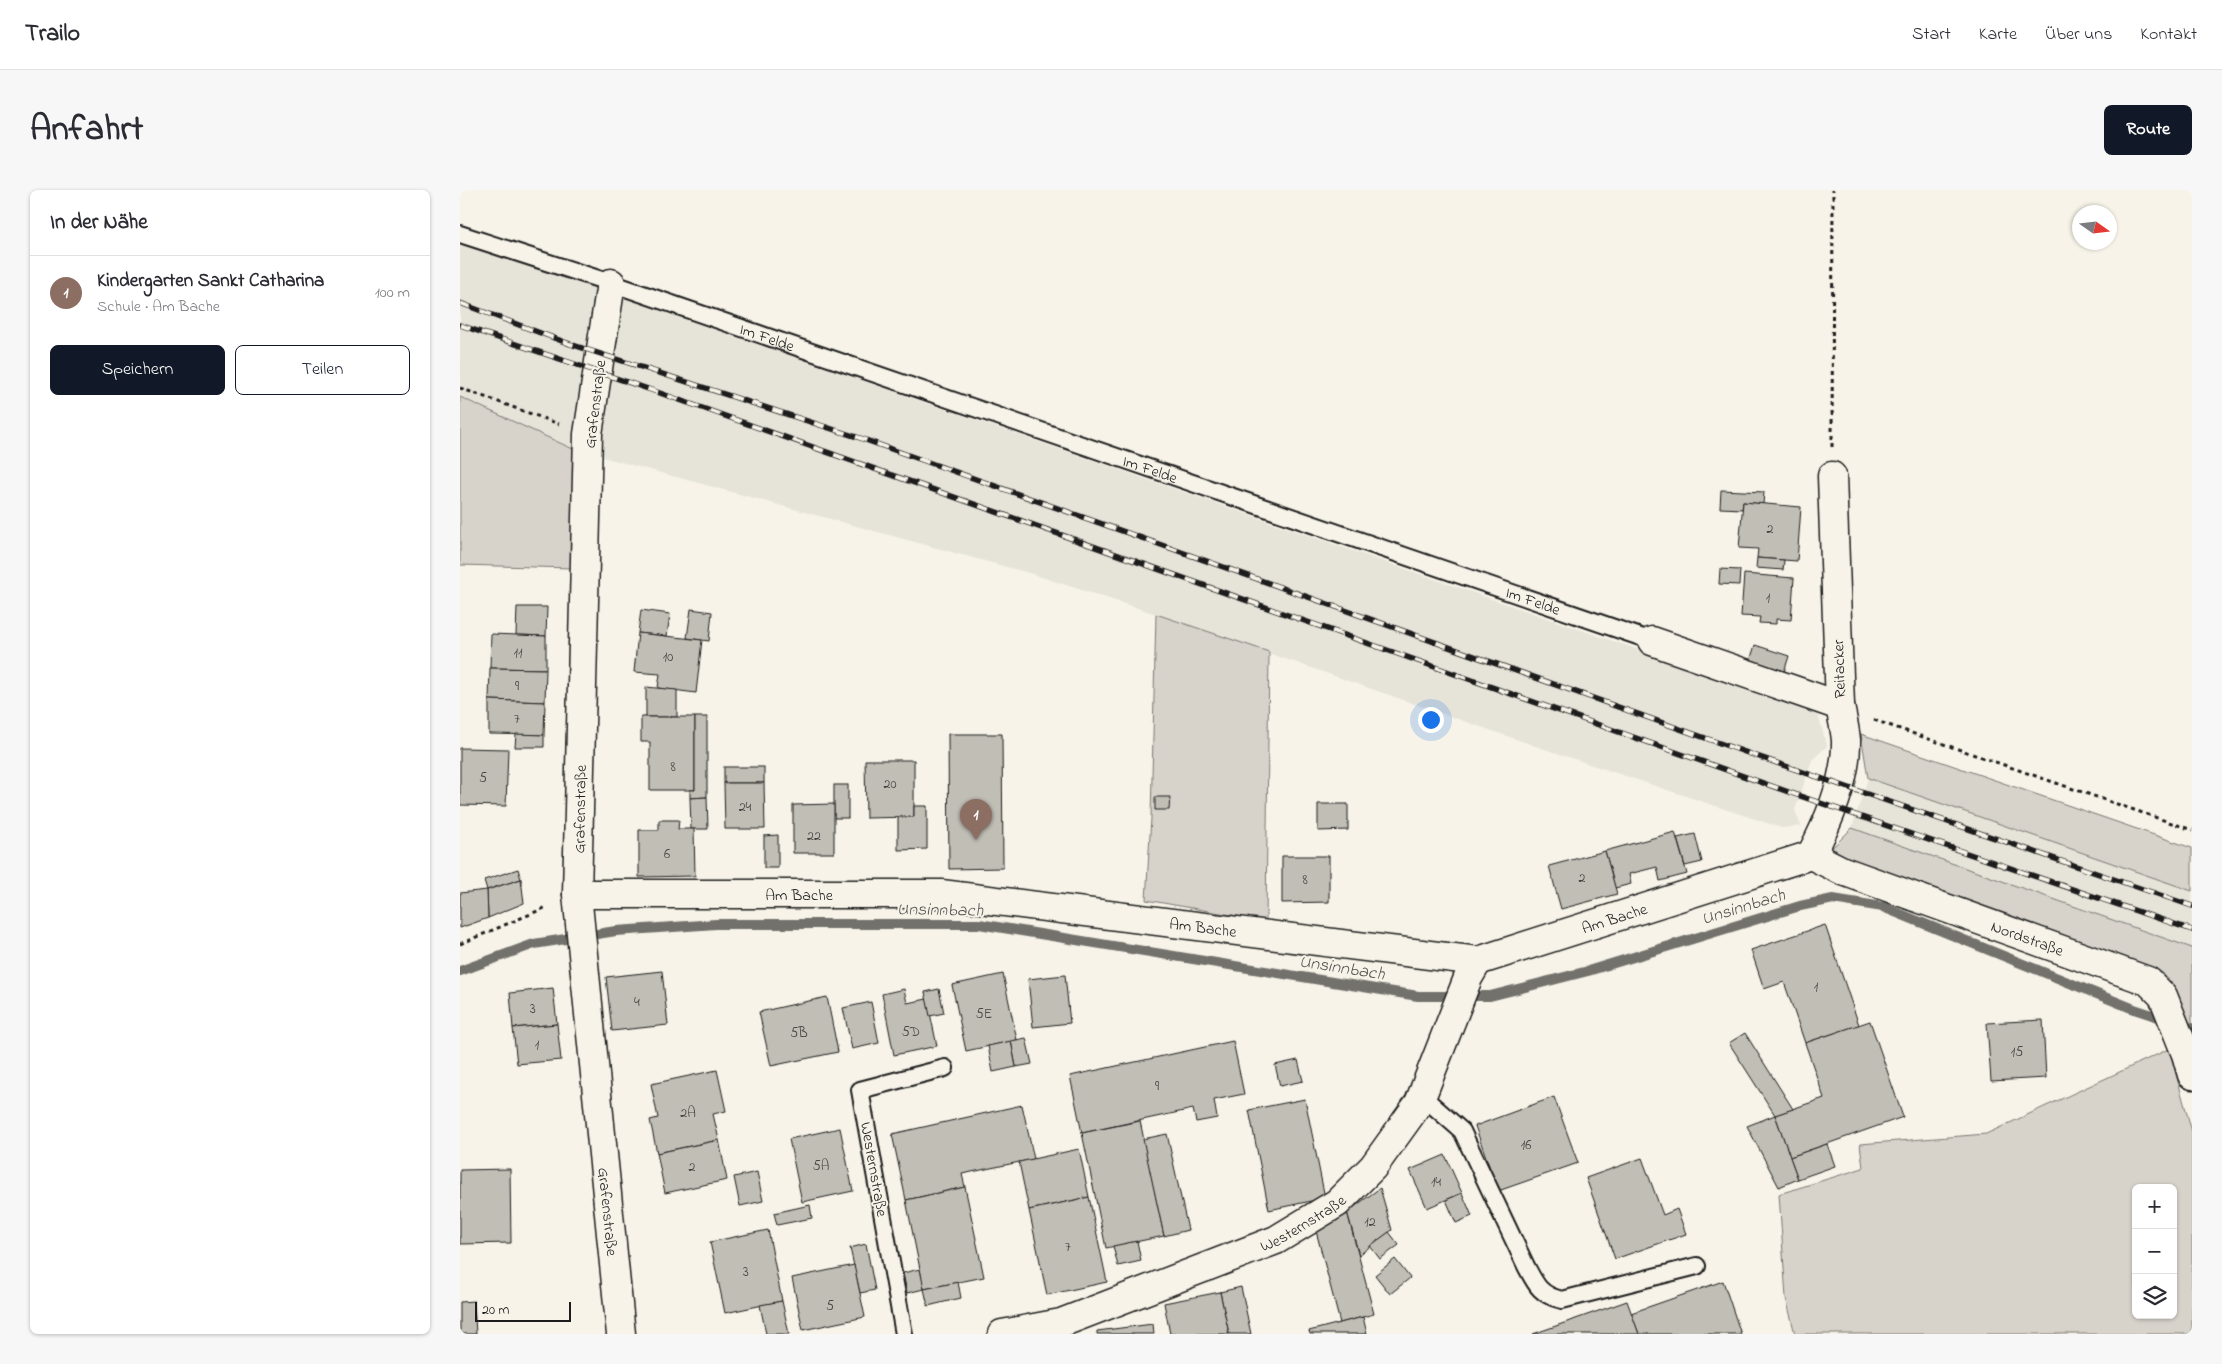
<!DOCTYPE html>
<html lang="de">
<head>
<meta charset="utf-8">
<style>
	:root { --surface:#fff; --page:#f7f7f7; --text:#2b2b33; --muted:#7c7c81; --line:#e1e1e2; --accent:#111827 }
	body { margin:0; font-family:"Indie Flower",sans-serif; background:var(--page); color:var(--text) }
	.controls { position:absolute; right:15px; bottom:15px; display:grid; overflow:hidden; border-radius:8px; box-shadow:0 1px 4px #0004 }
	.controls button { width:45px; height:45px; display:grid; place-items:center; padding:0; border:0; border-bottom:1px solid var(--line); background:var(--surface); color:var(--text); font:25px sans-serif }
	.compass { position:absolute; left:1612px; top:15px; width:45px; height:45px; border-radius:50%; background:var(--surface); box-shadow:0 1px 4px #0004; rotate:104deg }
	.scale { position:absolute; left:15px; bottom:12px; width:96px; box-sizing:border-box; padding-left:5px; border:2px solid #1c1c1c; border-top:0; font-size:14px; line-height:18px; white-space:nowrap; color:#1c1c1c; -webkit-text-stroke:4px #f7f3e8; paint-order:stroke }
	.you { position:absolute; left:970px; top:529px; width:18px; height:18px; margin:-12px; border:4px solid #fff; border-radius:50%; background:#1a73e8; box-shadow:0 0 0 8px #1a73e833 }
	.badge { display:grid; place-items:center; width:32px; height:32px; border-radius:50%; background:var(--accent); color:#fff; font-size:16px; font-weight:700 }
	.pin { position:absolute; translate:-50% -41px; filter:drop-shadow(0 1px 2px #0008) }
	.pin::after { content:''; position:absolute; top:26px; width:18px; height:15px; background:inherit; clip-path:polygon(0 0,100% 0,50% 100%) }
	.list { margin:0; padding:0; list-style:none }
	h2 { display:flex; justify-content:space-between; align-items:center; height:65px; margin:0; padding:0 20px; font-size:21px }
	h2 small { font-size:16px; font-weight:400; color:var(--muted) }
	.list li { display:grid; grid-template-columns:32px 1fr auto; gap:15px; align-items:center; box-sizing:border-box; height:75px; padding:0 20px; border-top:1px solid var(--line) }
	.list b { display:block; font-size:19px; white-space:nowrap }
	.list p { margin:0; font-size:16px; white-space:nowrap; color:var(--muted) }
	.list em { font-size:16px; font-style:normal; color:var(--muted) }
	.actions { display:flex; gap:10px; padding:15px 20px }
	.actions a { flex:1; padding:11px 0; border:1px solid var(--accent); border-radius:8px; text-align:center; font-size:18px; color:var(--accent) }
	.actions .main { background:var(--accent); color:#fff }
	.icon { flex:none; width:28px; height:28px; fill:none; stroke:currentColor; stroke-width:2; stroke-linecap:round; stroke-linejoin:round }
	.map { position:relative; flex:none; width:1732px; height:1144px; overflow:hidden; border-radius:8px }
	header { display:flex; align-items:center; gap:30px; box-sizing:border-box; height:70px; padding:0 25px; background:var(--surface); border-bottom:1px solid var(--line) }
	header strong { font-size:24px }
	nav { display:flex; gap:28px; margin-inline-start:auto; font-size:18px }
	.intro { display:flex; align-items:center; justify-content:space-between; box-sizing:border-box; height:120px; padding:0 30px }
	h1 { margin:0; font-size:35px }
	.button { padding:12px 22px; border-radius:8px; background:var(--accent); color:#fff; font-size:18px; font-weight:700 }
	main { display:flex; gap:30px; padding:0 30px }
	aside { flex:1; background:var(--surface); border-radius:8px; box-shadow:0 1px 4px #0004 }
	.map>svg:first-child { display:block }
	.built { fill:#e6e3d9 }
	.green { fill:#d7d3cb; stroke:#7a7874; fill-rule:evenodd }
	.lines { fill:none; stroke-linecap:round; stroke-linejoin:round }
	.stream { stroke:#72716c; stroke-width:10 }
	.building { fill:#c0beb5; stroke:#1c1c1c }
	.service-casing { stroke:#1c1c1c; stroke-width:20 }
	.minor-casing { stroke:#1c1c1c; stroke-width:31 }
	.path { stroke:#1c1c1c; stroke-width:3; stroke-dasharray:4 4; stroke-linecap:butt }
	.service { stroke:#f7f3e8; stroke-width:16 }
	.minor { stroke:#f7f3e8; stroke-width:28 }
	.rail-casing { stroke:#1c1c1c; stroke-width:5.5 }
	.rail { stroke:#f7f3e8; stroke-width:4; stroke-dasharray:11; stroke-linecap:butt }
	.labels { text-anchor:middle; stroke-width:4; stroke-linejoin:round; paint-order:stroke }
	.number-label { font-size:14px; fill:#454442 }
	.street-label { font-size:16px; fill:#1c1c1c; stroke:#f7f3e8 }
	.water-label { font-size:18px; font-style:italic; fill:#565452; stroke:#f7f3e8 }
</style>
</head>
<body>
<header>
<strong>Trailo</strong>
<nav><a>Start</a><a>Karte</a><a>Über uns</a><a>Kontakt</a></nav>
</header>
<div class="intro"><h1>Anfahrt</h1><a class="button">Route</a></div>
<main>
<aside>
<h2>In der Nähe<small></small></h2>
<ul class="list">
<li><span class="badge" style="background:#8d6e63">1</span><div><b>Kindergarten Sankt Catharina</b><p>Schule · Am Bache</p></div><em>100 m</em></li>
</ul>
<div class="actions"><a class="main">Speichern</a><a>Teilen</a></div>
</aside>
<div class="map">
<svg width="1732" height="1144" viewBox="0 0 1732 1144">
	<rect width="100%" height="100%" fill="#f7f3e8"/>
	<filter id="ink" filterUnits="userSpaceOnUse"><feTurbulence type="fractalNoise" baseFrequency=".02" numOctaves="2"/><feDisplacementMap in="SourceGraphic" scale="10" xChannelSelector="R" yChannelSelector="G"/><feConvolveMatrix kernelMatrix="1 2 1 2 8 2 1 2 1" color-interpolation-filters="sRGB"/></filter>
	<g filter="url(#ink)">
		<g class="built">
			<polygon points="0,54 164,108 1202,468 1358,525 1367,556 1352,570 1335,620 1341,636 1322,638 1096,563 696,424 569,383 113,259 0,207"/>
			<polygon points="1408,588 1732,701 1732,758 1392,638"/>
		</g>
		<g class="green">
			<polygon points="0,207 113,259 112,378 0,375"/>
			<polygon points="696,424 809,462 806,731 686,710 691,628"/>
			<polygon points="1401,544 1732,658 1732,701 1408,588"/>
			<polygon points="1392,638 1732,758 1732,839 1703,783 1394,672 1372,658"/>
			<path d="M1709,859l23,83v202h-397l-9,-36 -7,-104 84,-26 -3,-24 126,-10zM1676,998h37v127h-37z"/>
		</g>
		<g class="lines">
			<polyline class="stream" points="0,781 74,754 156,741 256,734 519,734 958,806 1030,806 1128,781 1340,716 1373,709 1423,717 1674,819 1732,838"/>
		</g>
		<g class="building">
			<polygon points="1261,300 1304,302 1303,314 1283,312 1282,319 1260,318"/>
			<polygon points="1283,312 1341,317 1337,371 1297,368 1298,359 1279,358"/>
			<polygon points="1297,368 1324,370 1323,380 1296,378"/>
			<polygon points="1260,379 1280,380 1279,395 1259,394"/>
			<polygon points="1284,384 1334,388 1331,430 1316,429 1316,434 1299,433 1300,427 1281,426"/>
			<polygon points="57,417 87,417 86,446 56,445"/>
			<polygon points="231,419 252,422 249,451 227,448"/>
			<polygon points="181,420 210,424 207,446 178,443"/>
			<polygon points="178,443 242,450 236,503 198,498 200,484 174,482"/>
			<polygon points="31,444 86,446 86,479 30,478"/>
			<polygon points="1295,455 1329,466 1324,482 1290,471"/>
			<polygon points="30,478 86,479 85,512 29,510"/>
			<polygon points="186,497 217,500 217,527 186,527"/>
			<polygon points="29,510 85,512 84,545 29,544"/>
			<polygon points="181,527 235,527 235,600 190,600 190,552 181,552"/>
			<polygon points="235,527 247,527 247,607 230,608 230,600 235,600"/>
			<polygon points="56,544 84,545 84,557 55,557"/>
			<polygon points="488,544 542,544 543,678 489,679"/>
			<polygon points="0,558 48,559 46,616 0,615"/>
			<polygon points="405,570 454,570 454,627 406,628"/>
			<rect x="264" y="577" width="40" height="16"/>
			<polygon points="264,593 304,593 305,639 265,639"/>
			<rect x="374" y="595" width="14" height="33"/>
			<polygon points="247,607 248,639 231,639 230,608"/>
			<polygon points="695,607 710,607 709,620 695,620"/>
			<polygon points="374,614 374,663 333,663 333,615"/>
			<polygon points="858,614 888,614 888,640 858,641"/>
			<polygon points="454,616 467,616 467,659 438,660 438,627 454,627"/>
			<polygon points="199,630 219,630 218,639 234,639 235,686 179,687 179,640 199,640"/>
			<polygon points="1215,642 1227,684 1200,691 1197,677 1169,684 1171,694 1155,698 1145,661"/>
			<polygon points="1235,644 1242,672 1225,676 1217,648"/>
			<polygon points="318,645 318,678 304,678 304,646"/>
			<polygon points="1145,661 1157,704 1101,719 1089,676"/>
			<polygon points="822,666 869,666 869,712 822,713"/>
			<polygon points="58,679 61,689 27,700 24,690"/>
			<polygon points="61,689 64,713 28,728 27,700"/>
			<polygon points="27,700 28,728 0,738 0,703"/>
			<polygon points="1365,735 1399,835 1345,853 1324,792 1304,799 1291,760"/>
			<polygon points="202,781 208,835 152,841 146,787"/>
			<polygon points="543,784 557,850 506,861 492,795"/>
			<polygon points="605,785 610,833 573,837 568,789"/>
			<polygon points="93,798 97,834 53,838 50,803"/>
			<polygon points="444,799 447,813 467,809 477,856 434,865 422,804"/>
			<polygon points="479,799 484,823 470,826 465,802"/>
			<polygon points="367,807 378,862 311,876 299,822"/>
			<polygon points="411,812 419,853 392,859 383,818"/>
			<polygon points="1583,830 1586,888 1531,891 1527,833"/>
			<polygon points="1410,831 1443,927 1330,967 1315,925 1364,908 1345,853"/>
			<polygon points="97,834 101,870 57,874 53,838"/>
			<polygon points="1285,843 1333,919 1315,925 1269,853"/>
			<polygon points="566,848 572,874 556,877 551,851"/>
			<polygon points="551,851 556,877 533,882 528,856"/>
			<polygon points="773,851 784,904 754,910 757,928 736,932 733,919 622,943 610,886"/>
			<polygon points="838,870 843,891 820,896 815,875"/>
			<polygon points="257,880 266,921 253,924 259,950 197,963 190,930 198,928 191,894"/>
			<polygon points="1094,907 1118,973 1038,1001 1015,936"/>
			<polygon points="845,909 865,1008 809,1020 789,920"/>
			<polygon points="562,915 574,969 502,984 505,997 446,1010 432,944"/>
			<polygon points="1315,925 1338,989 1319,997 1287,936"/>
			<polygon points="680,931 704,1046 646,1058 622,943"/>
			<polygon points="380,938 393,1001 342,1012 329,949"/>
			<polygon points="707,944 728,1040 704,1046 683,949"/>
			<polygon points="259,950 267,990 205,1003 197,963"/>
			<polygon points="1367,954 1375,976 1338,989 1330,967"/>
			<polygon points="619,959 629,1007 569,1020 559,972"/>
			<polygon points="985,965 1002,1003 967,1018 950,980"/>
			<polygon points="1182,968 1203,1025 1217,1019 1226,1044 1155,1069 1126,988"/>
			<polygon points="50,979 51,1053 0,1054 0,980"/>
			<polygon points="297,982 303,1011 280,1016 274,987"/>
			<polygon points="505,997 524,1087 464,1099 446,1010"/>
			<polygon points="920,998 932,1040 899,1065 887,1022"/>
			<polygon points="1002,1003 1012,1026 996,1033 986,1010"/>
			<polygon points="629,1007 647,1092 587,1105 569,1020"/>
			<polygon points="350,1015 352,1028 317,1035 314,1023"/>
			<polygon points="887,1022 914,1124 880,1133 856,1041"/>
			<polygon points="308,1040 322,1111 265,1123 250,1052"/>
			<polygon points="929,1042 939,1055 920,1069 910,1056"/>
			<polygon points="677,1051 681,1071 658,1076 653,1056"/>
			<polygon points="406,1054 415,1100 400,1103 390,1058"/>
			<polygon points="935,1069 950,1088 930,1104 915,1085"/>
			<polygon points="394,1075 405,1127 343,1140 332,1088"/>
			<polygon points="460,1079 464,1099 447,1103 443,1083"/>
			<polygon points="1263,1091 1281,1144 1179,1144 1171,1123"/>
			<polygon points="498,1092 501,1108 468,1116 464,1099"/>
			<polygon points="781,1097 791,1144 769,1144 760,1102"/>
			<polygon points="760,1102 769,1144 710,1144 704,1113"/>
			<polygon points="14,1111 16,1144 0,1144 0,1112"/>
			<polygon points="322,1111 329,1144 306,1144 300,1115"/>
			<polygon points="1167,1111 1179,1144 1073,1144"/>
			<polygon points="903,1127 907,1144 850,1144 849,1141"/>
			<polygon points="693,1134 694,1144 637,1144 637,1141"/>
		</g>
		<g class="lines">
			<defs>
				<g id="service">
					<path id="s1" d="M0,44l151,49 1041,358"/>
					<path d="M962,906l40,35 64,135c10,19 14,29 36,34l135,-34"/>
					<polyline points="444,1144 400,900 485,878"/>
				</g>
				<g id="minor">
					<path id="s2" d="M151,93l-23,151 -11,460 44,440"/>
					<polyline points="1192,451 1380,516"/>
					<path id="s3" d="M1351,665l32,16 305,110 15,15 23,58 6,21"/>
					<path d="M1351,665c18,-34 36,-76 35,-115 -1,-11 -4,-23 -6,-34l-8,-230"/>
					<path id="s4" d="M117,704h364l537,67 333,-106"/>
					<path id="s5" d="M542,1144l59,-11 215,-83 61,-37 36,-36 46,-64 49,-125 10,-17"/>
				</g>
			</defs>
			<use href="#service" class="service-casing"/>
			<use href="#minor" class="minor-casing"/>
			<g class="path">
				<polyline points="0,198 99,234"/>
				<polyline points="1372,257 1373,0"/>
				<polyline points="1414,530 1732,640"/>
				<polyline points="0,754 87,717"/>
			</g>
			<use href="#service" class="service"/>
			<use href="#minor" class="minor"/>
			<defs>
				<g id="rail">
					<polyline points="0,113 110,154 400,248 1282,561 1732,716"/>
					<polyline points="0,135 197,202 1340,606 1732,740"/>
				</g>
			</defs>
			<use href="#rail" class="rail-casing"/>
			<use href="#rail" class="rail"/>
		</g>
	</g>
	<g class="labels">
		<g class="number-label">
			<text x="1310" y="343">2</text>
			<text x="1308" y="412">1</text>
			<text x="58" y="467">11</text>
			<text x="208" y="471">10</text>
			<text x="57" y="500">9</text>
			<text x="57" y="533">7</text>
			<text x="213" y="581">8</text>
			<text x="23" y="592">5</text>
			<text x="430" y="598">20</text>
			<text x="285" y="621">24</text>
			<text x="354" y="650">22</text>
			<text x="207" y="668">6</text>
			<text x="1122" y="692">2</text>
			<text x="845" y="694">8</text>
			<text x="1356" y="801">1</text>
			<text x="177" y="816">4</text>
			<text x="73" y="823">3</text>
			<text x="524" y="828">5E</text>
			<text x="451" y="846">5D</text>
			<text x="339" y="847">5B</text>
			<text x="77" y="859">1</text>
			<text x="1557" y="866">15</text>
			<text x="697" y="900">9</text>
			<text x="228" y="927">2A</text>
			<text x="1066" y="959">16</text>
			<text x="361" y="980">5A</text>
			<text x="232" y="981">2</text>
			<text x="976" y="996">14</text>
			<text x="910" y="1036">12</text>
			<text x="608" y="1061">7</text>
			<text x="286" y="1086">3</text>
			<text x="370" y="1120">5</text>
		</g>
		<g class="street-label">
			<text dy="6" stroke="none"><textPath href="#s1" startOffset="324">Im Felde</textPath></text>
			<text transform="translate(134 214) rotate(-83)" y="6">Grafenstraße</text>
			<text dy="6" stroke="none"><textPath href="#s1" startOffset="729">Im Felde</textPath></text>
			<text dy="6" stroke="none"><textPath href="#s1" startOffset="1134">Im Felde</textPath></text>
			<text transform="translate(1378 479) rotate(-92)" y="6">Reitacker</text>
			<text transform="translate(119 619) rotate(-89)" y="6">Grafenstraße</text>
			<text dy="6" stroke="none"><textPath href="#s4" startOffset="222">Am Bache</textPath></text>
			<text dy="6" stroke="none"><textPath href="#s4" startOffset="1048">Am Bache</textPath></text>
			<text dy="6" stroke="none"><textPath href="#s4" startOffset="628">Am Bache</textPath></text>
			<text dy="6" stroke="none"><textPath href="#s3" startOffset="232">Nordstraße</textPath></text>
			<text transform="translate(415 979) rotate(80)" y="6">Westernstraße</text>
			<text dy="6" stroke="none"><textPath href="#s2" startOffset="932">Grafenstraße</textPath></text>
			<text dy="6" stroke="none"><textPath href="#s5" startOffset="322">Westernstraße</textPath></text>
		</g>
		<g class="water-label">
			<text transform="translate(1283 716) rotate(-17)" y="6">Unsinnbach</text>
			<text transform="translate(480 719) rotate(1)" y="6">Unsinnbach</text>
			<text transform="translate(882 777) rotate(9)" y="6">Unsinnbach</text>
		</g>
	</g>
</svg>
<div class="controls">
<button>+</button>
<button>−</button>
<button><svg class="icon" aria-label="layers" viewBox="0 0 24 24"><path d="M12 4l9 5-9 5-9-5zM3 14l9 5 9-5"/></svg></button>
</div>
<svg class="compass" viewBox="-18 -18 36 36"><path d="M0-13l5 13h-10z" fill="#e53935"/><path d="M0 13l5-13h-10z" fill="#7c7c81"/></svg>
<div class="scale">20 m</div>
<div class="you"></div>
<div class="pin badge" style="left:516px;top:650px;background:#8d6e63">1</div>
</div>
</main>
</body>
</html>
